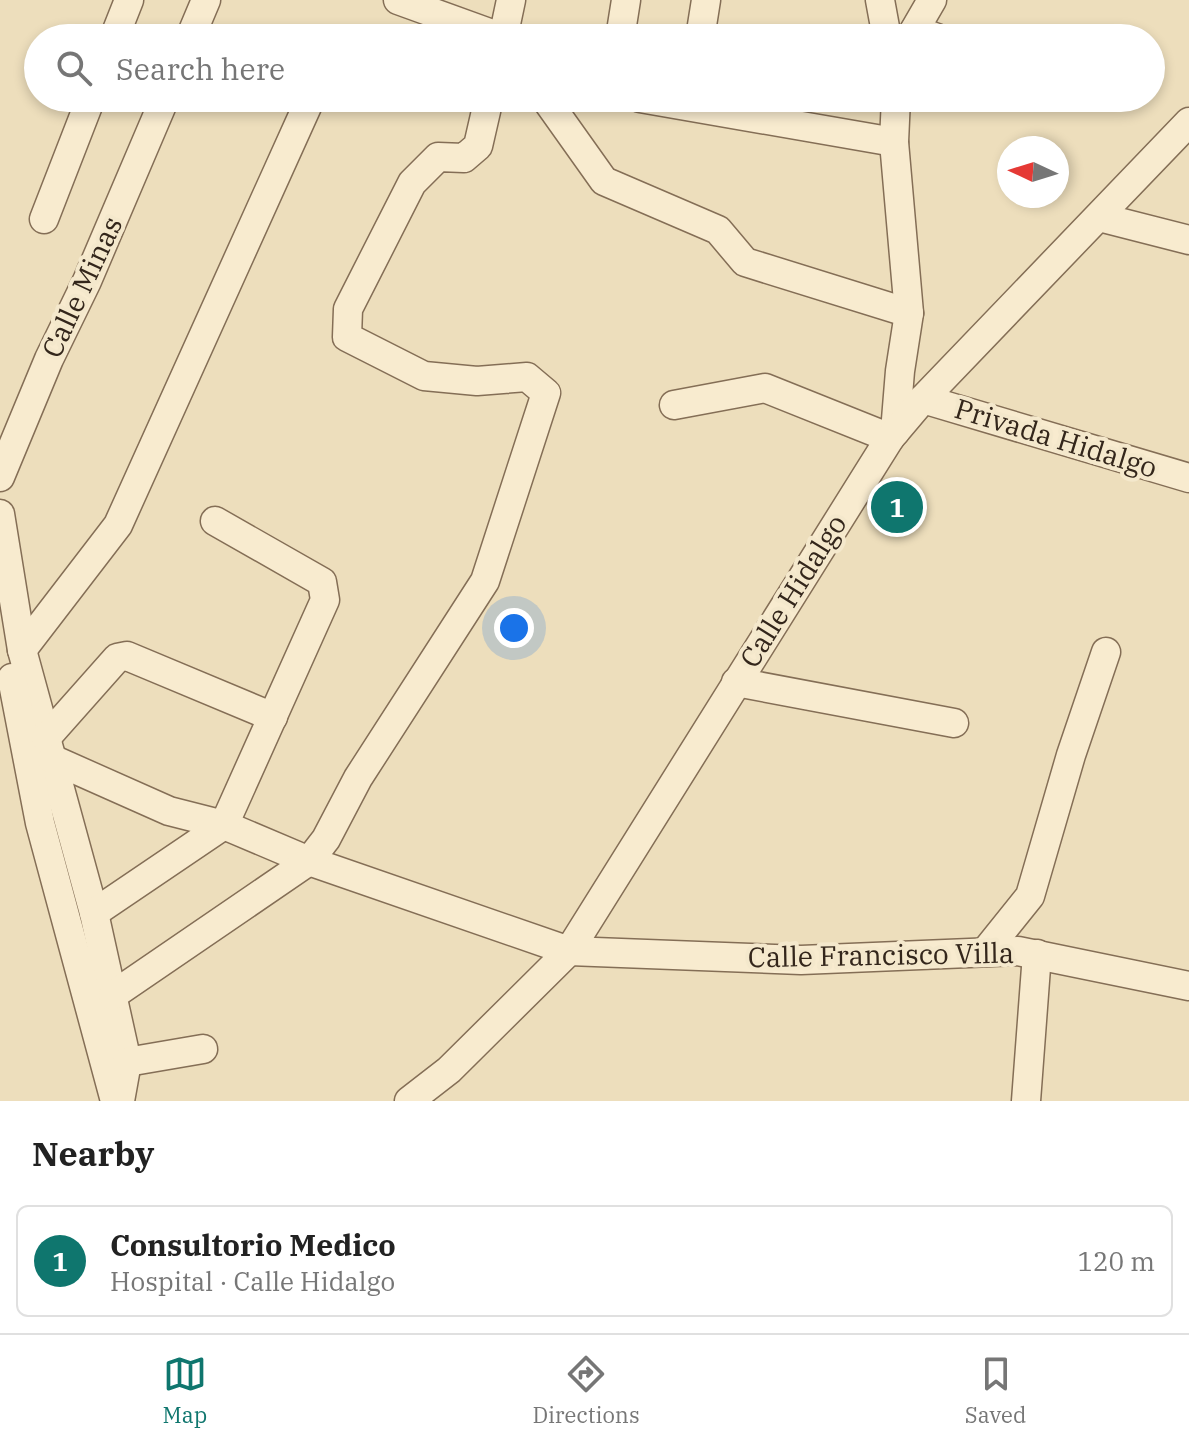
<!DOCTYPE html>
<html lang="en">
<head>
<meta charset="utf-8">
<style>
	:root { --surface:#fff; --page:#f2f2f2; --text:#222; --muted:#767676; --line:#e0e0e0; --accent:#0f766e }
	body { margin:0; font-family:"IBM Plex Serif",serif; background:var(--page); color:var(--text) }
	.compass { position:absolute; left:997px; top:136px; width:72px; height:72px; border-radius:50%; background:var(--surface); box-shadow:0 4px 12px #0003; rotate:274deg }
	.you { position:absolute; left:514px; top:628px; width:28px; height:28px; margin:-20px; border:6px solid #fff; border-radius:50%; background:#1a73e8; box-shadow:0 0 0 12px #1a73e833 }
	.badge { display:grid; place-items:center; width:52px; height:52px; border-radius:50%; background:var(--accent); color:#fff; font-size:26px; font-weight:700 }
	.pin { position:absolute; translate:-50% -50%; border:4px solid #fff; box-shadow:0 2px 8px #0006 }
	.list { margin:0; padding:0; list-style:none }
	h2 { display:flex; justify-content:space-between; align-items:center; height:104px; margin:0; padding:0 32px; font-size:34px }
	h2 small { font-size:26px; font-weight:400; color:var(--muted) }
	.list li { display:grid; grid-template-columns:52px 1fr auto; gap:24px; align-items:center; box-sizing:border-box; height:112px; margin:0 16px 16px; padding:0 16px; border:2px solid var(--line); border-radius:12px }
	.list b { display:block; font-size:30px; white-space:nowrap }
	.list p { margin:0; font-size:26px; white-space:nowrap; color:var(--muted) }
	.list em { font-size:26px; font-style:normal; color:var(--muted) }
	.icon { flex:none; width:44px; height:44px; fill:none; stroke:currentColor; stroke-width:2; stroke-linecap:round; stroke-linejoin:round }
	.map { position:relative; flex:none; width:1189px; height:1101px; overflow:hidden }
	.search { position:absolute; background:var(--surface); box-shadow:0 4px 12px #0003; left:24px; right:24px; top:24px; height:88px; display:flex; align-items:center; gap:20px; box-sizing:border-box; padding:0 28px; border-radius:44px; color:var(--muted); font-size:30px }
	.sheet { height:232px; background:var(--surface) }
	nav { display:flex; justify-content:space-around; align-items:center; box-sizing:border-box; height:112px; border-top:2px solid var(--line); background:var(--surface); font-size:22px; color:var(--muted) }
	nav a { display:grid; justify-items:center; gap:4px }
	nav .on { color:var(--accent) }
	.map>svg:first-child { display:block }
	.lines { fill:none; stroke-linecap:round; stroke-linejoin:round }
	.minor-casing { stroke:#846e56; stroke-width:31 }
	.minor { stroke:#f8ebcf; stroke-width:28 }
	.labels { text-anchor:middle; stroke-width:8; stroke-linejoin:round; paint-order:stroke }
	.street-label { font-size:28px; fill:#33261b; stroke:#f4e8cc }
</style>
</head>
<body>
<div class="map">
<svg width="1189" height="1101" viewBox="0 0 1189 1101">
	<rect width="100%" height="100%" fill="#eddebc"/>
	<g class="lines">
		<defs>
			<g id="minor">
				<polyline points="398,0 503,38"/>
				<polyline points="880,0 887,38"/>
				<polyline points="915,30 937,38"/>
				<polyline points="114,38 129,0"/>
				<polyline points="190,38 206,0"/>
				<polyline points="503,38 511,0"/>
				<polyline points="620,38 626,0"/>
				<polyline points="700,38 706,0"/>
				<polyline points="910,38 932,0"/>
				<polyline points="545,98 604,181 718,230 745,262 909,313"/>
				<polyline points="640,98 894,142"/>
				<polyline points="1099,217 1189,240"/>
				<polyline points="44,219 91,98"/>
				<polyline points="923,399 1189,478"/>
				<polyline points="674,405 765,388 890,438"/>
				<polyline points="895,432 900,371 909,313 894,142 896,98"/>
				<polyline points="0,477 49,359 87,281 165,98"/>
				<polyline points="0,514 22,650 94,913 127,1062 120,1101"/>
				<polyline points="22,650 118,525 309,102"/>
				<polyline points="12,678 40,823 115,1101"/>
				<polyline points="736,682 954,723"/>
				<polyline points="46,738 117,658 127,656 273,717"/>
				<polyline points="52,759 169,811 224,825 309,861 569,951 801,960 1018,951 1189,986"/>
				<polyline points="94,913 224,825 325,600 322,582 215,521"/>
				<polyline points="985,952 1030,896 1071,755 1106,652"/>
				<polyline points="113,995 309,861 326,839 358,778 485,581 546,393 527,377 477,381 424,376 347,337 348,309 412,183 438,157 464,158 478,146 489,98"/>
				<polyline points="127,1062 203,1049"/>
				<polyline points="409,1101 449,1070 569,951 890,438 923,399 1189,122"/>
				<polyline points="1026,1101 1037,954"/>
			</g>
		</defs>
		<use href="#minor" class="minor-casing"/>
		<use href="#minor" class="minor"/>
	</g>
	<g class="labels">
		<g class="street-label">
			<text transform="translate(82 287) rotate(-65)" y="10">Calle Minas</text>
			<text transform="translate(1056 438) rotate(17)" y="10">Privada Hidalgo</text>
			<text transform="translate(793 591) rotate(-58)" y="10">Calle Hidalgo</text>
			<text transform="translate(881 955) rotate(-1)" y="10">Calle Francisco Villa</text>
		</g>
	</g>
</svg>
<svg class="compass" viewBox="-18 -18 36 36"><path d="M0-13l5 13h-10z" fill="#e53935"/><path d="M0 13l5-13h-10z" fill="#767676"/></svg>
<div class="you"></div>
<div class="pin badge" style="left:897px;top:507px">1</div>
<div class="search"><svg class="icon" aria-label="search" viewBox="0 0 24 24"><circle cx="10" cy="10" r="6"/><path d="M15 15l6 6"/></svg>Search here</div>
</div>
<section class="sheet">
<h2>Nearby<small></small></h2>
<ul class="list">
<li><span class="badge">1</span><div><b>Consultorio Medico</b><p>Hospital · Calle Hidalgo</p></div><em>120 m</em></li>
</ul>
</section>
<nav>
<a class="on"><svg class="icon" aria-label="map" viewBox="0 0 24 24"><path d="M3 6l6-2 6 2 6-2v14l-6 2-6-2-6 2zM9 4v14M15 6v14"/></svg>Map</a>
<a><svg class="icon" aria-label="directions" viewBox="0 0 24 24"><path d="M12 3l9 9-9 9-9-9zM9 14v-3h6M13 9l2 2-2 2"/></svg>Directions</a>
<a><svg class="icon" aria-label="saved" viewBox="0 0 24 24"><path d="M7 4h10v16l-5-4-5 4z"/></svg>Saved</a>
</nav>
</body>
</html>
